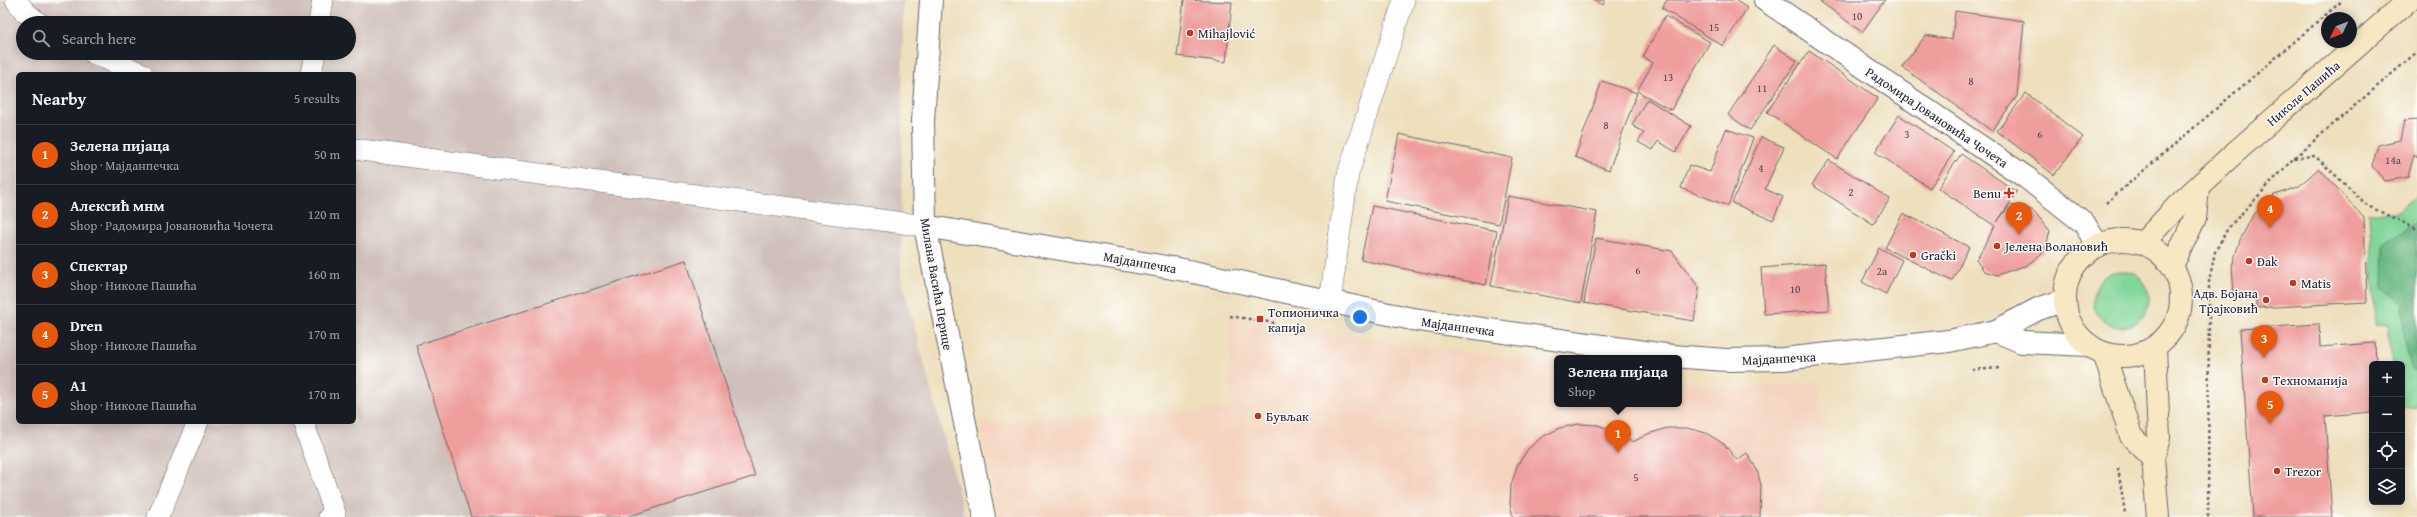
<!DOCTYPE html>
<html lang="en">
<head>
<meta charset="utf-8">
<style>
	:root { --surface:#171b24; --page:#242831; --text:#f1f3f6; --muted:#9ea1a6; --line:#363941; --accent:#ea580c }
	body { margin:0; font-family:"Gentium Book Plus",serif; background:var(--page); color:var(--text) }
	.controls { position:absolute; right:12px; bottom:12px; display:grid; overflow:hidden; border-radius:6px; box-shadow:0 2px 10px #0003 }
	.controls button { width:36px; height:36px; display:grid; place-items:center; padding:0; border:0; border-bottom:1px solid var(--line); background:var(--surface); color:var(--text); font:20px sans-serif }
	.compass { position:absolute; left:2321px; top:12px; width:36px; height:36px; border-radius:50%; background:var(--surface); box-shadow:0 2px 10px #0003; rotate:227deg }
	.you { position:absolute; left:1360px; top:317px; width:14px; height:14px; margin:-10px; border:3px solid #fff; border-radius:50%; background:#1a73e8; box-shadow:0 0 0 6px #1a73e833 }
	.badge { display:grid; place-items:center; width:26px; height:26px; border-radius:50%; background:var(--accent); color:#fff; font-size:13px; font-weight:700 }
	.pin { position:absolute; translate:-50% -33px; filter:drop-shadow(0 1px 2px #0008) }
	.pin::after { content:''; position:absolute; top:21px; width:14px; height:12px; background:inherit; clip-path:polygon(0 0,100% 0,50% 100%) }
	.popup { position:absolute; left:1554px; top:355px; width:128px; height:52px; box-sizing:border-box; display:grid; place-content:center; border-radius:6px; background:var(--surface); filter:drop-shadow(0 1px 3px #0005); font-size:13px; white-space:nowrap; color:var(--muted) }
	.popup b { font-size:15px; color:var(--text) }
	.popup::after { content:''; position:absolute; left:50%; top:100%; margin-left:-8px; border:8px solid transparent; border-top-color:var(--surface) }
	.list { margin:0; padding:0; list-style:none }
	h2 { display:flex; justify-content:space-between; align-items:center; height:52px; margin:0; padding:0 16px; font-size:17px }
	h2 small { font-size:13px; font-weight:400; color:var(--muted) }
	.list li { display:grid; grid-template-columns:26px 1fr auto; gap:12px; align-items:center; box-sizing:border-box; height:60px; padding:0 16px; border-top:1px solid var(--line) }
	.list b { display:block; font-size:15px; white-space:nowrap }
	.list p { margin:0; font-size:13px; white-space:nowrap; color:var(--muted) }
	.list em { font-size:13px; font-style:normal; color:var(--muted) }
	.icon { flex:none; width:22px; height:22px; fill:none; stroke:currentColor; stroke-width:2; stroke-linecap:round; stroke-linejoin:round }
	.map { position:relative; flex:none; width:2417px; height:517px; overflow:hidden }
	.search { position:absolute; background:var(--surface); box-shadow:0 2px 10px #0003; left:16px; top:16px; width:340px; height:44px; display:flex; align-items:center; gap:10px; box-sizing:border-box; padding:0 14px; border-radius:22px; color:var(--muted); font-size:15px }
	.panel { position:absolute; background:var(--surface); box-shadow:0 2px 10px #0003; left:16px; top:72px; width:340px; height:352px; border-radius:6px }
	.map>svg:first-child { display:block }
	.built { fill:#f4d4bf }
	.industrial { fill:#d0c0bb; fill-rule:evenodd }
	.green { fill:#81d69a; stroke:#527c6a }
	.forest { fill:#68b782; stroke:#456c5e }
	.building { fill:#ee9e9c }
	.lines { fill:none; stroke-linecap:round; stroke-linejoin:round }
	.lane-casing { stroke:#696468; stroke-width:22 }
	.street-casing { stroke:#696468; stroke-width:24 }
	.secondary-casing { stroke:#696468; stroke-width:24 }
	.path { stroke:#696468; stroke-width:2.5; stroke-dasharray:3 3; stroke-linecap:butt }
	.lane { stroke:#fff; stroke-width:21 }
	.street { stroke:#fff; stroke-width:22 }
	.secondary { stroke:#f7e8c3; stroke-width:22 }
	.poi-dot { fill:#c8321e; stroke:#fdfcf7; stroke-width:1.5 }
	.labels { text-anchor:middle; stroke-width:3; stroke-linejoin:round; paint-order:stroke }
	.number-label { font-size:11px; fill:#554153 }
	.poi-label { font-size:13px; fill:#22223b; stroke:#fdfcf7; text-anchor:start }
	.street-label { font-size:13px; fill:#22223b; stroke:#fdfcf7 }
</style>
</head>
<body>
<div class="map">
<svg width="2417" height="517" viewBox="0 0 2417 517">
	<rect width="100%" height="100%" fill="#fdfcf7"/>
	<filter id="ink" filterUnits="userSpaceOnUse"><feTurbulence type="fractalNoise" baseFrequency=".025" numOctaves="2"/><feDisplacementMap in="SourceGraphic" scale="8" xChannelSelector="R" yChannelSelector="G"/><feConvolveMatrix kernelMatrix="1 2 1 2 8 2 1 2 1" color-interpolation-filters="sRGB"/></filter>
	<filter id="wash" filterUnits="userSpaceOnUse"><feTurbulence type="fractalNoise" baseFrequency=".012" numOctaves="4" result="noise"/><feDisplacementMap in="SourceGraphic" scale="16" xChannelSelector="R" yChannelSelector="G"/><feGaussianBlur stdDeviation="0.9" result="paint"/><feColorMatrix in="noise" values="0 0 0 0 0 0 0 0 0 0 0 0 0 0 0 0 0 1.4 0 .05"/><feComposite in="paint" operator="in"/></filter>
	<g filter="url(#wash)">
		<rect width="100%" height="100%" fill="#eedfbd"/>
		<g class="built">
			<polygon points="1230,316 1409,346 1415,517 998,517 980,423 1230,409"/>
			<polygon points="1411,345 1557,364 1557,404 1679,404 1679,381 1736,389 1819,382 1826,517 1416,517"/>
		</g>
		<path class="industrial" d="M0,0h903l-2,277 64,240h-965zM23,23h326v30h-326zM18,74h336v348h-336z"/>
		<g class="green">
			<polygon points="2417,197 2417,406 2402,407 2402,364 2392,364 2388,325 2376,324 2369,212 2394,212"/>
			<circle cx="2121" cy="299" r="28"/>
		</g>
		<polygon class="forest" points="2417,221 2417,371 2411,369 2404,334 2403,304 2383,287 2384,243"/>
		<g id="blocks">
			<g class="building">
				<polygon points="1184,0 1232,2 1226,62 1177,56"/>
				<polygon points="1593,0 1605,0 1603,5"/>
				<polygon points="1667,0 1735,0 1747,8 1723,46 1662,8"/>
				<polygon points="1818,0 1885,0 1862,32"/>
				<polygon points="1955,11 2024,21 2017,96 1992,131 1902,67 1926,35 1952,40"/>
				<polygon points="1665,16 1710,42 1671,110 1637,91 1653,63 1643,57"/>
				<polygon points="1774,45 1797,61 1750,130 1728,115"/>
				<polygon points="1809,51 1878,98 1837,159 1767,112"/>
				<polygon points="1602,81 1637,93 1609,170 1575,157"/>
				<polygon points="2026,93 2083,137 2054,175 1997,131"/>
				<polygon points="1647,99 1691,126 1676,152 1658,141 1653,150 1638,142 1644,133 1632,125"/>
				<polygon points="1899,115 1954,152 1930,188 1875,152"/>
				<polygon points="2417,120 2417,158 2414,155 2408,177 2385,181 2372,166 2378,145 2400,140 2404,121"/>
				<polygon points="1726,129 1753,138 1728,206 1681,188 1689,165 1710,172"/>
				<polygon points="1399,134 1512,158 1499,224 1385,201"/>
				<polygon points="1761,137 1784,147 1765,189 1783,197 1773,220 1732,203"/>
				<polygon points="1961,154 2017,192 1997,222 2010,205 2022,207 2034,211 2050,231 2045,251 2027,265 1997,275 1984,271 1976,260 1995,226 1938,188"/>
				<polygon points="1829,160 1890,199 1873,224 1812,185"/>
				<polygon points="2319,168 2364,218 2367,302 2256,308 2256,295 2234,296 2232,266 2240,240 2253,215 2274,195 2298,187"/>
				<polygon points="1508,196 1597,212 1581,303 1491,286"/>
				<polygon points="1372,206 1497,231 1486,285 1361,260"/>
				<polygon points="1903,213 1969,247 1952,281 1885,248"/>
				<polygon points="1596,238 1672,251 1699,288 1694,321 1584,303"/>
				<polygon points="1879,248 1902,260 1886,294 1862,282"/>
				<polygon points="686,260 755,476 626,517 471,517 416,345"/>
				<polygon points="1825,263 1829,310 1764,314 1761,268"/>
				<polygon points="2319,324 2320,347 2375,343 2376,364 2372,364 2372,412 2325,416 2332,517 2253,517 2240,329"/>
				<polygon points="1579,424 1598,425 1620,433 1633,442 1648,434 1667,428 1687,428 1706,433 1724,444 1737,460 1747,453 1757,470 1761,485 1760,517 1513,517 1510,504 1511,485 1517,466 1528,449 1542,437 1560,428"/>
			</g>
		</g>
	</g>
	<g filter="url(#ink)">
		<use href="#blocks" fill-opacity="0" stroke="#696468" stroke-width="1"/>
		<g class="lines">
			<defs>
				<g id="lane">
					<polyline points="16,0 26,13 39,23"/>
					<polyline points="319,23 323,0"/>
					<polyline points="93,53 142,74"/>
					<polyline points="311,74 315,53"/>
					<polyline points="354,149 925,226"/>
					<polyline points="1330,301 1348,174 1404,0"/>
					<polyline points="303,422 335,513 329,517"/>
					<polyline points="158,517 198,422"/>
				</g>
				<g id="street">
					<polyline points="931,0 923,121 925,226 984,517"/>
					<polyline points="1765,0 2027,178 2084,223 2098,246"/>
					<polyline points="925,226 1184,270 1412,319 1672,356 1726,360 1783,359 1949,341 1996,331 2038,309 2065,300"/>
					<polyline points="1996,331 2022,342 2089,345"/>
				</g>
				<g id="secondary">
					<circle cx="2123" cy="298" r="58"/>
					<polyline points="2143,243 2179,204 2231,156 2409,0"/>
					<polyline points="2172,266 2195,218 2198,189"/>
					<polyline points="2155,347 2159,438 2153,458 2158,517"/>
					<polyline points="2104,354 2131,436 2153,458"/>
				</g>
			</defs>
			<use href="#lane" class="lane-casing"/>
			<use href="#street" class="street-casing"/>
			<use href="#secondary" class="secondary-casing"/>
			<g class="path">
				<polyline points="2294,158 2315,156 2368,206 2417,229"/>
				<polyline points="2106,203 2343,0"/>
				<polyline points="1230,316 1275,323"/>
				<polyline points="1972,370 2000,368"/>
				<polyline points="2118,468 2125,513"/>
				<polyline points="2208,517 2209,282 2215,252 2228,228 2294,158 2417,52"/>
			</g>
			<use href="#lane" class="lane"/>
			<use href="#street" class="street"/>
			<use href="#secondary" class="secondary"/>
		</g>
	</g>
	<g class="poi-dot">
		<circle cx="1190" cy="33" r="4"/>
		<path d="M2007 187h4v4h4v4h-4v4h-4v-4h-4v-4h4z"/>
		<circle cx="1997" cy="246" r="4"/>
		<circle cx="1913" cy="255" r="4"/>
		<circle cx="2249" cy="261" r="4"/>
		<circle cx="2293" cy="283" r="4"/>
		<circle cx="2266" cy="300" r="4"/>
		<rect x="1256" y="315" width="8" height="8" rx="2"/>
		<circle cx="2265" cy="380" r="4"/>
		<circle cx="1258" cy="416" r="4"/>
		<circle cx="2277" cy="471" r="4"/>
	</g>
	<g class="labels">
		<g class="number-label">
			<text x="1857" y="20">10</text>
			<text x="1714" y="31">15</text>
			<text x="1668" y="81">13</text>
			<text x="1971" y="85">8</text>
			<text x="1762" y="92">11</text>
			<text x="1606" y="129">8</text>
			<text x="1907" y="138">3</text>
			<text x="2040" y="138">6</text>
			<text x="2393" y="164">14a</text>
			<text x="1761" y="172">4</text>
			<text x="1851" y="196">2</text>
			<text x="1638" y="274">6</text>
			<text x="1882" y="275">2a</text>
			<text x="1795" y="293">10</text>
			<text x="1636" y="481">5</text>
		</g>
		<g class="poi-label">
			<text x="1198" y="38">Mihajlović</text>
			<text x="2001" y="198" text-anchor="end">Benu</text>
			<text x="2005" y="251">Јелена Волановић</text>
			<text x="1921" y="260">Grački</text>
			<text x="2257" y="266">Đak</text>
			<text x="2301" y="288">Matis</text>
			<text x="2258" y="298" text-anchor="end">Адв. Бојана<tspan x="2258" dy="15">Трајковић</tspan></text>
			<text x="1268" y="317">Топионичка<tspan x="1268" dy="15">капија</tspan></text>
			<text x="2273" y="385">Техноманија</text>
			<text x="1266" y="421">Бувљак</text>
			<text x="2285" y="476">Trezor</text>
		</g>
		<g class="street-label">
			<text transform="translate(2303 93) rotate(-41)" y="5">Николе Пашића</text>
			<text transform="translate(1937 117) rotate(34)" y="5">Радомира Јовановића Чочета</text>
			<text transform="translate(1140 262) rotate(10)" y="5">Мајданпечка</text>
			<text transform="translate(937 284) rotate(80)" y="5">Милана Васића Перице</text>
			<text transform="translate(1458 326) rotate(8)" y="5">Мајданпечка</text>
			<text transform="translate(1779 358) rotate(-3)" y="5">Мајданпечка</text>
		</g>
	</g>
</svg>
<div class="controls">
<button>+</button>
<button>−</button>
<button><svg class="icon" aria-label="locate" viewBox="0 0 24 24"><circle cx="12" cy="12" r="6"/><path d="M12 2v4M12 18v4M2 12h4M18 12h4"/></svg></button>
<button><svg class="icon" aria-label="layers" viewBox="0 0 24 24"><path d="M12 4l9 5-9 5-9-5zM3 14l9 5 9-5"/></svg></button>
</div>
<svg class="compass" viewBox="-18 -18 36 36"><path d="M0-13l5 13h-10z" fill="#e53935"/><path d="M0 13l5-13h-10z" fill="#9ea1a6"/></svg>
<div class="you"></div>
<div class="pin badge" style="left:1618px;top:453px">1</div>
<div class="popup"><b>Зелена пијаца</b>Shop</div>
<div class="pin badge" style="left:2019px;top:235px">2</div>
<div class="pin badge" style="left:2264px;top:358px">3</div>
<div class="pin badge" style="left:2270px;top:228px">4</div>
<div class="pin badge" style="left:2270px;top:424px">5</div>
<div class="search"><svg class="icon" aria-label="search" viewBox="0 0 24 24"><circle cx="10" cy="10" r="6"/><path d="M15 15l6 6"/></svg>Search here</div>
<section class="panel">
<h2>Nearby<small>5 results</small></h2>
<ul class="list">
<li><span class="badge">1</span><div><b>Зелена пијаца</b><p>Shop · Мајданпечка</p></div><em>50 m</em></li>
<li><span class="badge">2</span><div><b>Алексић мнм</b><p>Shop · Радомира Јовановића Чочета</p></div><em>120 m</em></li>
<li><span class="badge">3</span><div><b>Спектар</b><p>Shop · Николе Пашића</p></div><em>160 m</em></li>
<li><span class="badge">4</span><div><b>Dren</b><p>Shop · Николе Пашића</p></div><em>170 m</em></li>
<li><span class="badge">5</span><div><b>A1</b><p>Shop · Николе Пашића</p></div><em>170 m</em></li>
</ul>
</section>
</div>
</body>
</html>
